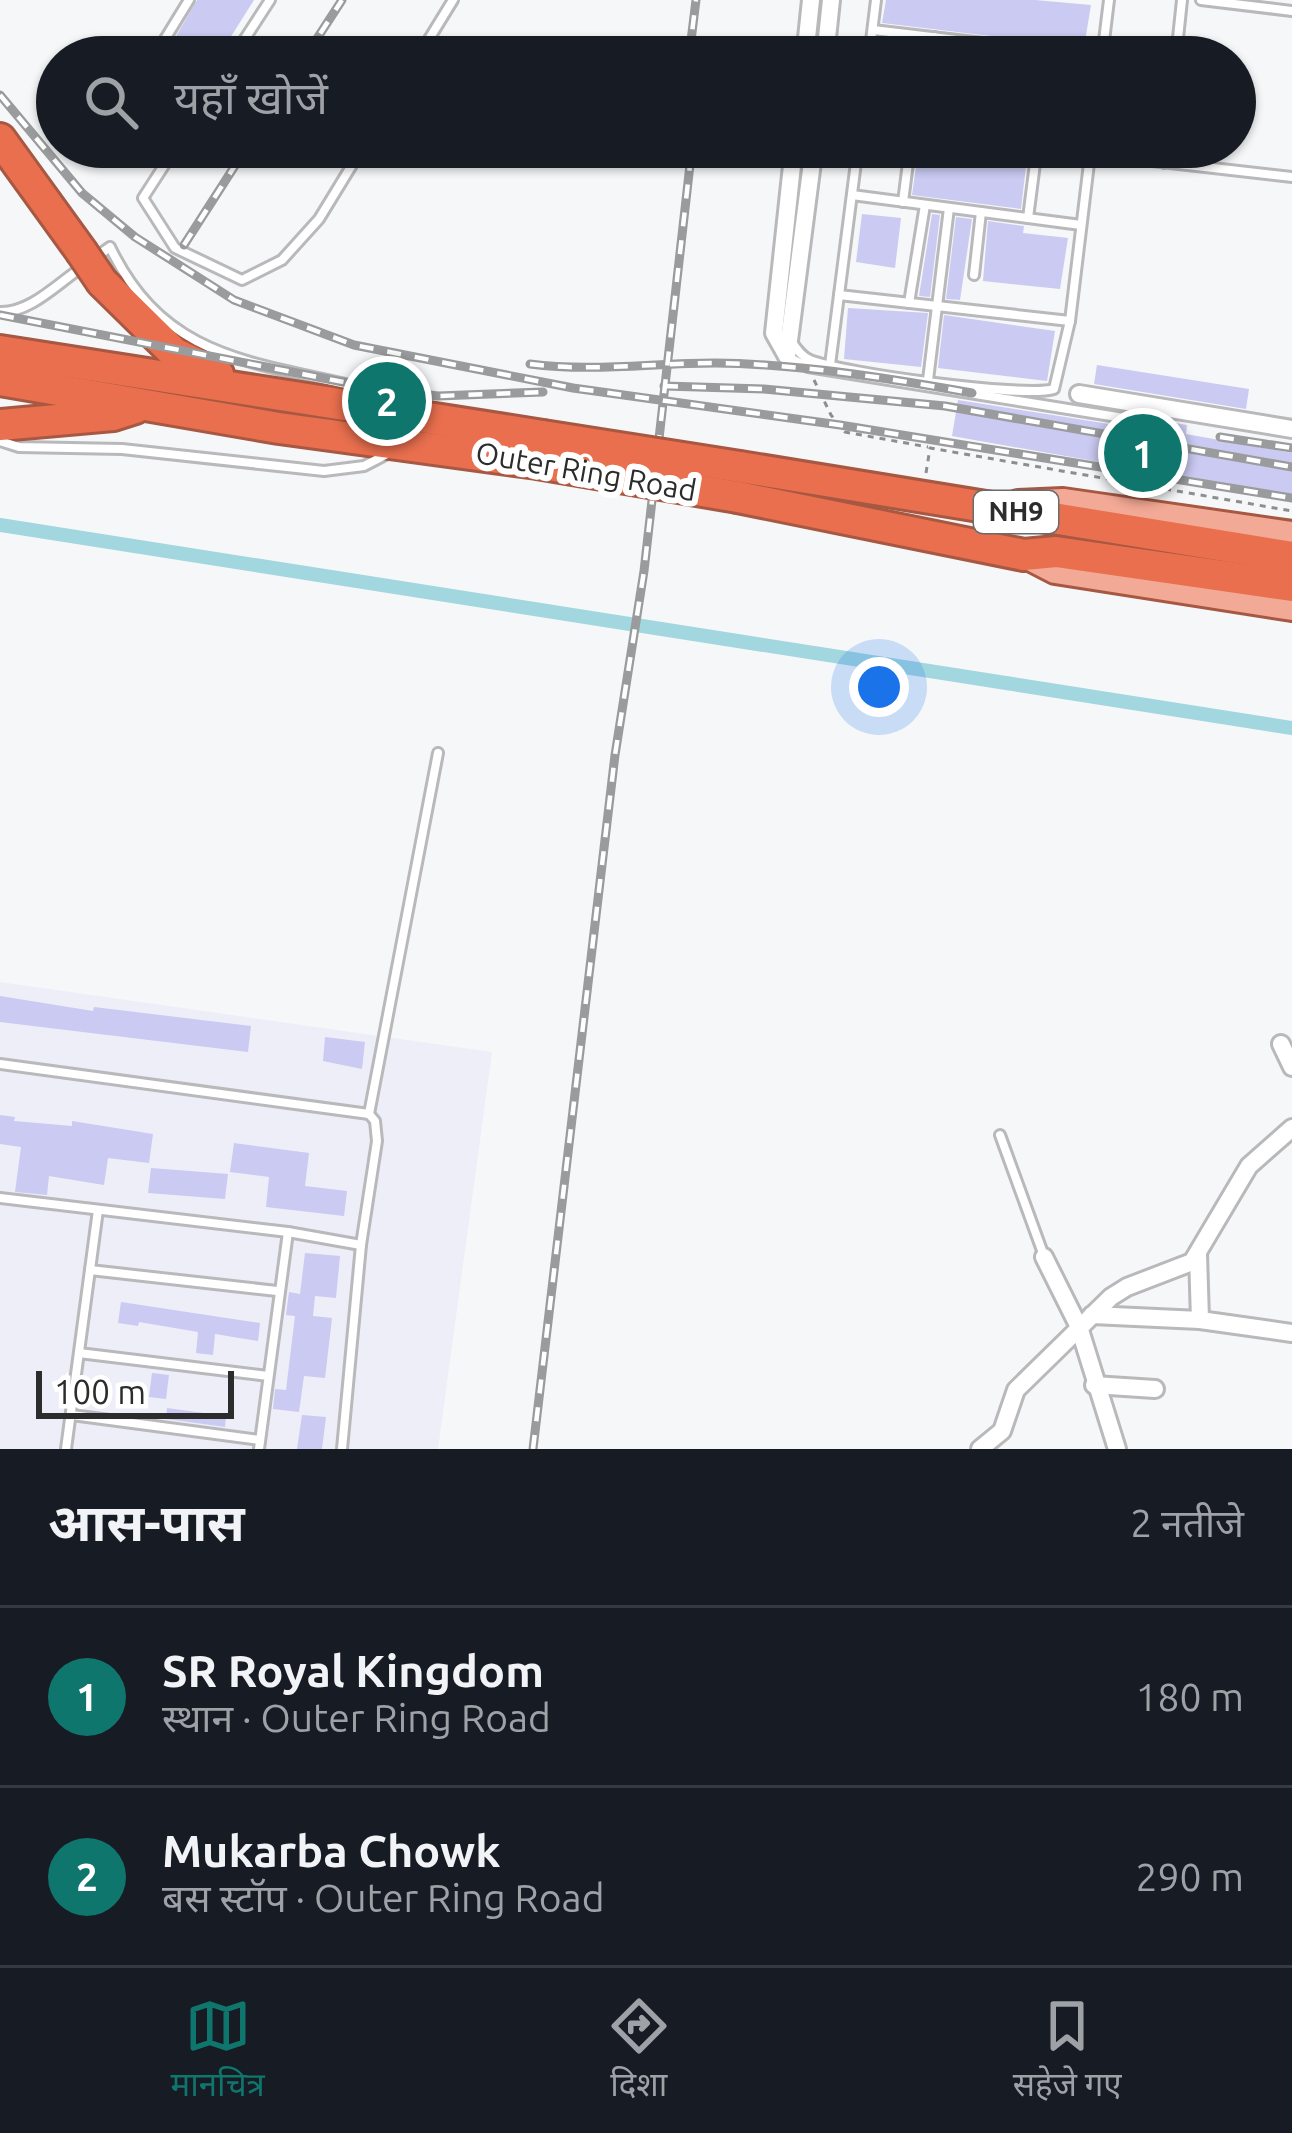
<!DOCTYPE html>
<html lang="hi">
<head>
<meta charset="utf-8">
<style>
	:root { --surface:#171b24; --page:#242831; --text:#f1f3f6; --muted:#9ea1a6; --line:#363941; --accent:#0f766e }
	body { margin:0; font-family:Ubuntu,"Noto Sans Devanagari",sans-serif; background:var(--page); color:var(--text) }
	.scale { position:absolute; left:36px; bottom:30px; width:198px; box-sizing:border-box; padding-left:12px; border:6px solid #2c2c2d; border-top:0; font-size:33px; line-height:42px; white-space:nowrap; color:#2c2c2d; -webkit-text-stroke:9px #fff; paint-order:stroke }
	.you { position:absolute; left:879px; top:687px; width:42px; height:42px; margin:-30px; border:9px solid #fff; border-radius:50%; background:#1a73e8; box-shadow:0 0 0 18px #1a73e833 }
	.badge { display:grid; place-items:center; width:78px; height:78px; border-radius:50%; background:var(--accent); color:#fff; font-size:39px; font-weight:700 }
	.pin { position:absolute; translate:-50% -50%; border:6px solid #fff; box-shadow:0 3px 12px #0006 }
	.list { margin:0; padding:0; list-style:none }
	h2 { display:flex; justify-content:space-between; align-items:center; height:156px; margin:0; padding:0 48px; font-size:51px }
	h2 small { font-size:39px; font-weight:400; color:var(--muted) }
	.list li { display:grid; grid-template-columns:78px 1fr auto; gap:36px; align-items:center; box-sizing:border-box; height:180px; padding:0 48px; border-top:3px solid var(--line) }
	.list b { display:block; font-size:45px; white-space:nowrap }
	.list p { margin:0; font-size:39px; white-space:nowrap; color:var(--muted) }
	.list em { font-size:39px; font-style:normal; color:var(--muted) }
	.icon { flex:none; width:66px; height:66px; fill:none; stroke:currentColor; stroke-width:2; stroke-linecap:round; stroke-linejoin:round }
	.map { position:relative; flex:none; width:1292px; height:1449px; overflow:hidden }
	.search { position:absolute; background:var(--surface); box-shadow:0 3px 9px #0004; left:36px; right:36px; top:36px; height:132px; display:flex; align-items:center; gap:30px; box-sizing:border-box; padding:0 42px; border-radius:66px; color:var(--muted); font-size:45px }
	.sheet { height:516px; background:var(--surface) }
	nav { display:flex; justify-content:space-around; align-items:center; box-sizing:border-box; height:168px; border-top:3px solid var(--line); background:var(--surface); font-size:33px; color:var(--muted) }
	nav a { display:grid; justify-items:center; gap:6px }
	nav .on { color:var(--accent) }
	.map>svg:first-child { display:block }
	.built { fill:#edeef8 }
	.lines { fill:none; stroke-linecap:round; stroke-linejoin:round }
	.canal { stroke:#a3d7e0; stroke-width:14 }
	.building { fill:#cacaf2 }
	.lane-casing { stroke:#b9b9bc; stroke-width:14 }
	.street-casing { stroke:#b9b9bc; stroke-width:22 }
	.primary-casing { stroke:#a75842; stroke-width:30 }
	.highway-casing { stroke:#a75842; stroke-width:36 }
	.path { stroke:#8d8e8f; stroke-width:3; stroke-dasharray:6 6; stroke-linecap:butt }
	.lane { stroke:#fff; stroke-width:8 }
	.street { stroke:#fff; stroke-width:16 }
	.primary { stroke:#f2a995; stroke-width:24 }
	.highway { stroke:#e96f4e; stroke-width:30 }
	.rail-casing { stroke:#9a9b9c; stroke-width:9 }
	.rail { stroke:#fff; stroke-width:4.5; stroke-dasharray:14; stroke-linecap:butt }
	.highway-bridge-casing { stroke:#a75842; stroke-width:36; stroke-linecap:butt }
	.highway-bridge { stroke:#e96f4e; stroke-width:30 }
	.labels { text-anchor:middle; stroke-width:12; stroke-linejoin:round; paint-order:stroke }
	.shield { fill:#fff; stroke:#6b6b6c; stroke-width:3 }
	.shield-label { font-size:27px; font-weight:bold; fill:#2c2c2d }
	.street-label { font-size:30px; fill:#2c2c2d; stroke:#fff }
</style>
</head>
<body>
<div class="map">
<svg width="1292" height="1449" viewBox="0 0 1292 1449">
	<rect width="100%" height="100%" fill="#f6f7f9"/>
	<polygon class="built" points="0,982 492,1052 438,1449 0,1449"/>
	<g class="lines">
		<polyline class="canal" points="0,525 1292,728"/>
	</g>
	<g class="building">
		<polygon points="197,0 254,0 218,57 164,57"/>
		<polygon points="886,0 1035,0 1091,5 1084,47 882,23"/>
		<polygon points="918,153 1026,166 1021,209 912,195"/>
		<polygon points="862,214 901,218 895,268 856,262"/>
		<polygon points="932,214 940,215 930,297 919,296"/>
		<polygon points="956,217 972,219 960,300 946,299"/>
		<polygon points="988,221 1024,226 1023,233 1068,238 1060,289 983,281"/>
		<polygon points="848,308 928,313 921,367 844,359"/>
		<polygon points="944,315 1055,331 1047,381 938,368"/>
		<polygon points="1097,365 1249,389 1246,409 1094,384"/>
		<polygon points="958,400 1141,429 1150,428 1151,419 1187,425 1186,434 1292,453 1292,496 952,436"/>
		<polygon points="0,996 93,1011 94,1007 251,1026 248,1052 0,1022"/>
		<polygon points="325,1037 365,1042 362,1069 323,1061"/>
		<polygon points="0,1115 15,1117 14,1121 72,1126 72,1121 153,1134 149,1163 108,1158 104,1185 49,1176 47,1195 15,1192 21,1147 0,1144"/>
		<polygon points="234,1143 309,1153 305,1186 347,1191 344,1216 266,1207 269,1177 230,1172"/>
		<polygon points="151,1168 228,1174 225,1199 148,1193"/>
		<polygon points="305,1253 340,1256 336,1298 315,1296 313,1316 332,1318 325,1378 304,1376 299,1412 273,1409 275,1389 286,1390 295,1316 286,1315 289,1292 300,1294"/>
		<polygon points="121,1302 260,1323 258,1341 215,1334 213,1355 196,1353 198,1332 139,1322 138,1326 118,1323"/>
		<polygon points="152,1373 169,1375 166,1399 149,1397"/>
		<polygon points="167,1408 226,1416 225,1427 166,1419"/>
		<polygon points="302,1415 326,1417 322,1449 297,1449"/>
	</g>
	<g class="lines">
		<defs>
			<g id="lane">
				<polyline points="1201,0 1292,11"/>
				<polyline points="873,30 1101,57"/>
				<polyline points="154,57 189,0"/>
				<polyline points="233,57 270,0"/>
				<polyline points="418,57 453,0"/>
				<polyline points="869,57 876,0"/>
				<polyline points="932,57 934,37"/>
				<polyline points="1102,57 1109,0"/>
				<polyline points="1176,57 1182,0"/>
				<polyline points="176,147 143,198 175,248 242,280 282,260 319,219 363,147"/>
				<polyline points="1030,147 1292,177"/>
				<polyline points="1164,163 1166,147"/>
				<polyline points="852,195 1081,225"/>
				<polyline points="903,202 910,147"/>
				<polyline points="1028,218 1037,148"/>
				<path d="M93,259l17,-12c53,110 137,114 244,139l1,10"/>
				<polyline points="974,275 981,212"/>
				<polyline points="839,295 1070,321"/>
				<polyline points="909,303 925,205"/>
				<path d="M0,312c30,1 57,-28 81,-44"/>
				<path d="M791,341c6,8 10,15 19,19 32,13 215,38 244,29l16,-68 21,-174"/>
				<polyline points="790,358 808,367 1142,421"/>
				<polyline points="830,365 858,147"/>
				<polyline points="928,380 949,208"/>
				<polyline points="0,441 19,447 122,449 324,471 364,466 391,452"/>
				<polyline points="0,1064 369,1114 375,1121 377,1141 361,1245 342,1449"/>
				<polyline points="369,1114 438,753"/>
				<polyline points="1000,1135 1044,1256"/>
				<polyline points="0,1198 288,1232 361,1245"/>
				<polyline points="90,1270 277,1291"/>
				<polyline points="79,1353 268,1376"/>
				<polyline points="72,1415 260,1440"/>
				<polyline points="66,1449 98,1210"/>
				<polyline points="259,1449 288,1232"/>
			</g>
			<g id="street">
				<polyline points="805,57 811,0"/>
				<polyline points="825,57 831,0"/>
				<polyline points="787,356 774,333 794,147"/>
				<polyline points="787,356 814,147"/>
				<polyline points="1079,394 1292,429"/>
				<polyline points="1281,1044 1292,1067"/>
				<polyline points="1198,1254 1200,1320"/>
				<polyline points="1044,1257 1079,1327 1117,1449"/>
				<polyline points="1092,1315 1200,1320 1292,1333"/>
				<polyline points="1094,1385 1155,1389"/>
				<polyline points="980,1449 1002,1431 1016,1390 1111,1297 1127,1287 1192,1262 1249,1166 1292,1128"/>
			</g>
			<g id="primary">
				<polyline points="1018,503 1063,501 1292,534"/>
				<polyline points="1024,555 1055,571 1292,608"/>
			</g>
			<g id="highway">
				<polyline points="0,139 81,251"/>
				<polyline points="102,282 174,353 218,374"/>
				<polyline points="0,351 543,436"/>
				<polyline points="0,380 279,428 537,463"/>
				<polyline points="0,425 113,415 135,408"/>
				<polyline points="740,467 1292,557"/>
				<polyline points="738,497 1024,555 1056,552 1292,586"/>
			</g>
		</defs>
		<use href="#lane" class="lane-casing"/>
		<use href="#street" class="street-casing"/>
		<use href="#primary" class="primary-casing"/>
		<use href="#highway" class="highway-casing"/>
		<g class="path">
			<polyline points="814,380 831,415 845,432 928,447"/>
			<polyline points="926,473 930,448 1292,511"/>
		</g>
		<use href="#lane" class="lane"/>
		<use href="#street" class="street"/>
		<use href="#primary" class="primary"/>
		<use href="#highway" class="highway"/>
		<defs>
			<g id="rail">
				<polyline points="305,57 342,0"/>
				<polyline points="689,57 696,0"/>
				<polyline points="0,95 82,193 135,237 234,300 354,345 573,388 840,425 1292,498"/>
				<polyline points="184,245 247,147"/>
				<polyline points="0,315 374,388 438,396 543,392"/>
				<path d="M530,364c61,8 123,-1 185,-1 85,1 173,15 257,30"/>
				<polyline points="664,386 764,389 945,406 1292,467"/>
				<polyline points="1220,437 1292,448"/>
				<polyline points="533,1449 615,755 644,571 692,147"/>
			</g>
		</defs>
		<use href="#rail" class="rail-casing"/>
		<use href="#rail" class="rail"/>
		<defs>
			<g id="highway-bridge">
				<polyline points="81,251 102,282"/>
				<polyline points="543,436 740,467"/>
				<polyline points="537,463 738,497"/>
			</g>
		</defs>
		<use href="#highway-bridge" class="highway-bridge-casing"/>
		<use href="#highway-bridge" class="highway-bridge"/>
	</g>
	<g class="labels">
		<rect class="shield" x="974" y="491" width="84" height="42" rx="9"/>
		<g class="shield-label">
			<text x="1016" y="521">NH9</text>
		</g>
		<g class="street-label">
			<text transform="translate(586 472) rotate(10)" y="10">Outer Ring Road</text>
		</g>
	</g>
</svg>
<div class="scale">100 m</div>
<div class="you"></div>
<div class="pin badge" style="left:1143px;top:453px">1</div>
<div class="pin badge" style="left:387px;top:401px">2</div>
<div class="search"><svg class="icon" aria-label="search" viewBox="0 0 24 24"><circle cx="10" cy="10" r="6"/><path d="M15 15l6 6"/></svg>यहाँ खोजें</div>
</div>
<section class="sheet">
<h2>आस-पास<small>2 नतीजे</small></h2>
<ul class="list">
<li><span class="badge">1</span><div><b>SR Royal Kingdom</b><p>स्थान · Outer Ring Road</p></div><em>180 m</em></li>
<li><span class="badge">2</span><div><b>Mukarba Chowk</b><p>बस स्टॉप · Outer Ring Road</p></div><em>290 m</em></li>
</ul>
</section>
<nav>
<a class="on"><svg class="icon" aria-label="map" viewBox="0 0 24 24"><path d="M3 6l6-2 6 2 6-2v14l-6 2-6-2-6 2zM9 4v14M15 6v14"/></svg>मानचित्र</a>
<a><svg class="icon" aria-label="directions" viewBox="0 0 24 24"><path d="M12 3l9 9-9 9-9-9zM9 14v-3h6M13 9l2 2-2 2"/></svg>दिशा</a>
<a><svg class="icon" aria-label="saved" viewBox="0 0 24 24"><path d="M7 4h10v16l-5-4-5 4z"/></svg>सहेजे गए</a>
</nav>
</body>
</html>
